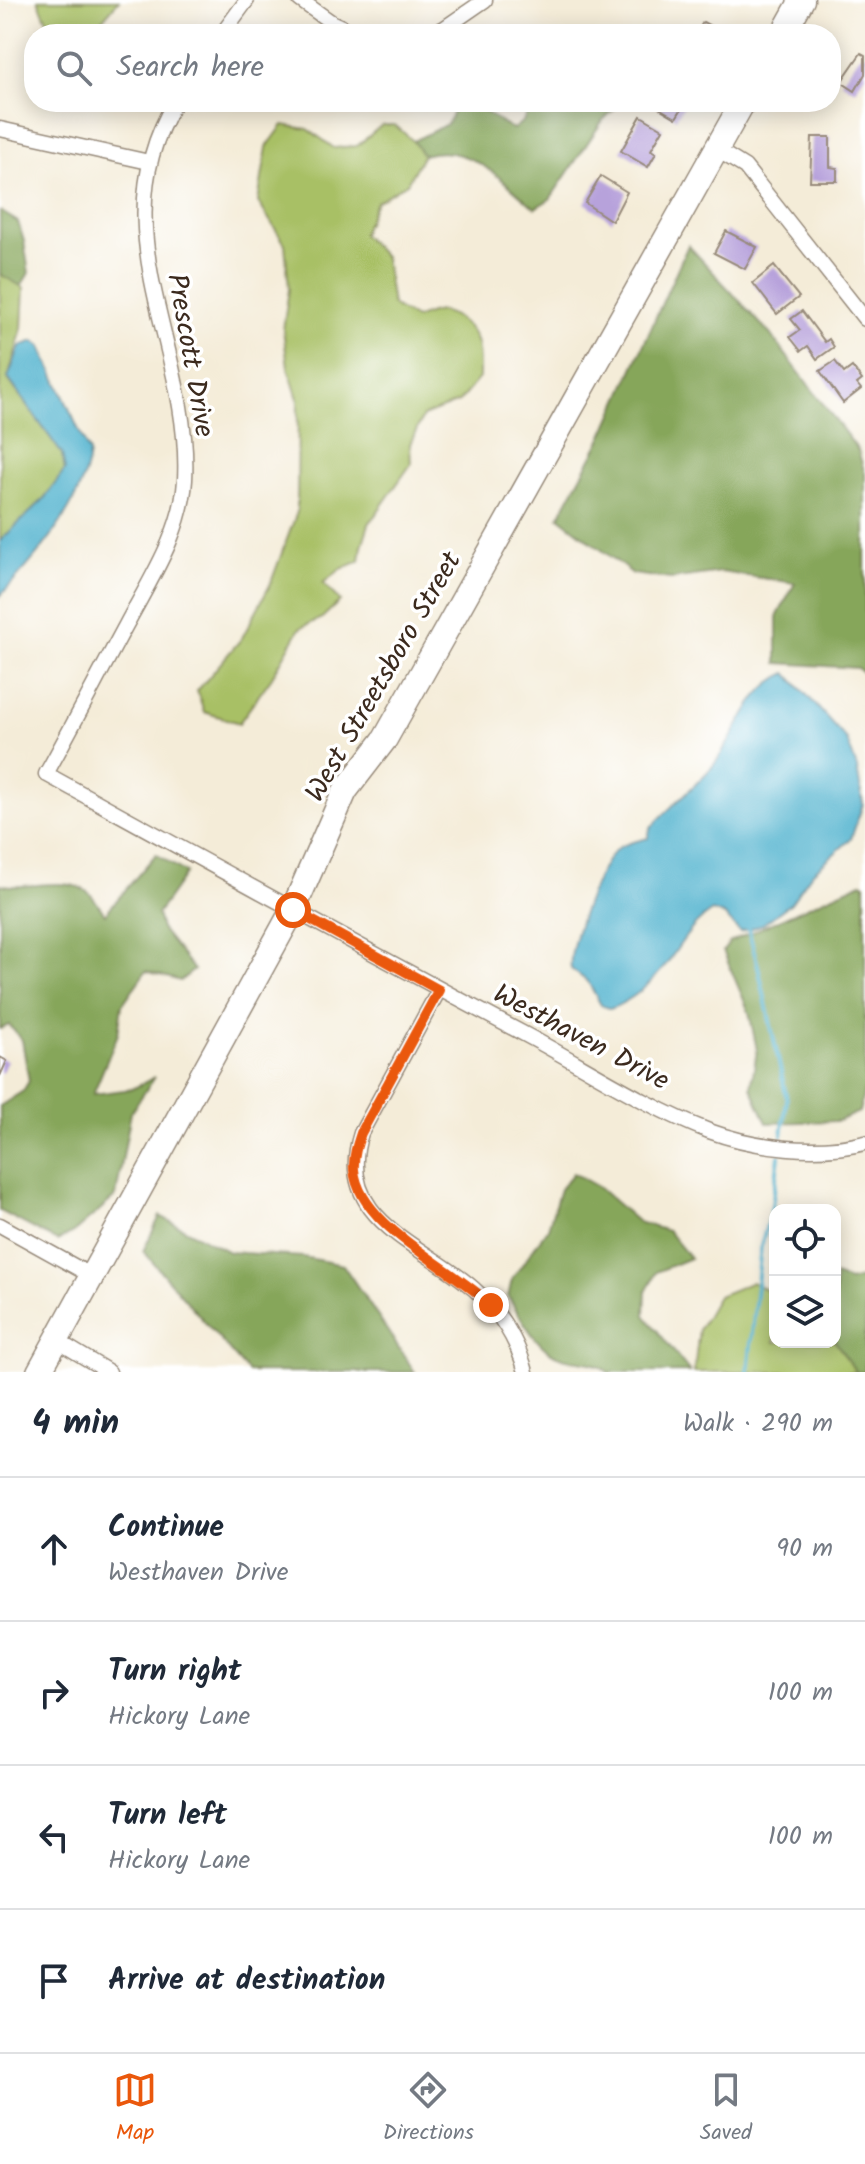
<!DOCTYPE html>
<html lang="en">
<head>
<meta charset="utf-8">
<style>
	:root { --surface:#fff; --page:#f6f6f7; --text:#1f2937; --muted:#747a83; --line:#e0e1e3; --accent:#ea580c }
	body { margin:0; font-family:Kalam,sans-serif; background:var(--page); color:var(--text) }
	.controls { position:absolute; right:24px; bottom:24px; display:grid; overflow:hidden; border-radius:16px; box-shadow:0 4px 20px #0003 }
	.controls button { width:72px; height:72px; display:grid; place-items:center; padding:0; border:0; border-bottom:2px solid var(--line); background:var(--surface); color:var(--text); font:40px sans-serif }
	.stop { position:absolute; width:24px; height:24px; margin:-18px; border:6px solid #ea580c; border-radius:50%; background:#fff }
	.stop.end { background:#ea580c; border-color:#fff; box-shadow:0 2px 8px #0008 }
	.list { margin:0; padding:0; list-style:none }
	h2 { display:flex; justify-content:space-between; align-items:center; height:104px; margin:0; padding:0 32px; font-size:34px }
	h2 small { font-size:26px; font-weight:400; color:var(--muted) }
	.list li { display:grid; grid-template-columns:52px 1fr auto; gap:24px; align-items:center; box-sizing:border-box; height:144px; padding:0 32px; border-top:2px solid var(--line) }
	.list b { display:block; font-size:30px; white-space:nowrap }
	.list p { margin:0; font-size:26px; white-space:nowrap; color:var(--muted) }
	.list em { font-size:26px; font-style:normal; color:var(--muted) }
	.icon { flex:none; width:44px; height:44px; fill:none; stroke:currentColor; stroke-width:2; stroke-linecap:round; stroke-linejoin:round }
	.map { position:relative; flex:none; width:865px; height:1372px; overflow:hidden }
	.search { position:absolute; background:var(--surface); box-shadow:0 4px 20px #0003; left:24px; right:24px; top:24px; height:88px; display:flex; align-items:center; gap:20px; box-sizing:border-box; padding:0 28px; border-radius:32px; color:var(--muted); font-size:30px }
	.sheet { height:680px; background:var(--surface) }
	nav { display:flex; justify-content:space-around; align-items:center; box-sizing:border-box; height:112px; border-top:2px solid var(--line); background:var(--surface); font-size:22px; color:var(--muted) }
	nav a { display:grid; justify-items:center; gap:4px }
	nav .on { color:var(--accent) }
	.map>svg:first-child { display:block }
	.green { fill:#a8c065; stroke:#727542; stroke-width:2 }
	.forest { fill:#86a65a; stroke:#60683c; stroke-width:2 }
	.water { fill:#4eb1cd; stroke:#446e76; stroke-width:2 }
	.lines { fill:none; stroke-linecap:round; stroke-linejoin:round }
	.stream { stroke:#4eb1cd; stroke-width:4 }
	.building { fill:#b7a2db }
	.minor-casing { stroke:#988b7b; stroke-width:17 }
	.primary-casing { stroke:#988b7b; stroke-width:27 }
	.minor { stroke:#fff; stroke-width:14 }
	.primary { stroke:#fff; stroke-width:24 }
	.route { stroke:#ea580c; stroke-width:10 }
	.labels { text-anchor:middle; stroke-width:7; stroke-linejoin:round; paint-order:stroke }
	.street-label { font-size:28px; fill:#3b2a1e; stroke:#fff }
</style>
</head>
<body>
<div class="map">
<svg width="865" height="1372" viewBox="0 0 865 1372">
	<rect width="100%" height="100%" fill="#fff"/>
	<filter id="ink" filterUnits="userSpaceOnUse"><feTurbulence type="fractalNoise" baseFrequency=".0125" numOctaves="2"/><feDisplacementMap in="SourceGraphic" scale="16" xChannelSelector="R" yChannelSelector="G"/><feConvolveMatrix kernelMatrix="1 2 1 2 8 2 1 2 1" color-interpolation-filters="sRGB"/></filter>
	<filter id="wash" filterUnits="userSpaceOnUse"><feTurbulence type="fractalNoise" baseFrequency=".006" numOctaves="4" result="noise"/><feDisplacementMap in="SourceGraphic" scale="32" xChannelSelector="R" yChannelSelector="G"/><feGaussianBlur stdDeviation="1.8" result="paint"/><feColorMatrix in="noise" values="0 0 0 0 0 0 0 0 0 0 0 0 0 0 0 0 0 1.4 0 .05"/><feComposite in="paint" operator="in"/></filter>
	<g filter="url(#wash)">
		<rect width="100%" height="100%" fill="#f4ecd8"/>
		<g class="green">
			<polygon points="38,0 119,0 90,34 53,34"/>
			<path d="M283,125l25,4 26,19 23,-2 25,-21h13l18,16 10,14 -16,28 -31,19 -14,32 23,24 7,47 23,14c21,-9 26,-12 46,2 20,14 18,34 18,57l-20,24 -36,14 -13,28 1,20 -42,60 -7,22 -2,15 -19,8 -18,14 17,18 -18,17 -22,10 -28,49 -33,46 -35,-11 -7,-21 45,-53 28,-53 27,-73 1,-113 -10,-32 -5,-38 6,-40 -4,-45 -27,-42 9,-55z"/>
			<polygon points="0,274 11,278 24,288 22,328 8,379 62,454 65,470 44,499 0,541"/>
			<polygon points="752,1282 775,1295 775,1342 835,1341 856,1372 694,1372 699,1329 718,1296"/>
		</g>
		<g class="forest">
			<path d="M526,102h96l-19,18 -53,79 -15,9c-33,-27 -66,-67 -112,-53l-10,-14 34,-17 9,-18c25,-7 35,15 57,23l10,-8 6,-11z"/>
			<polygon points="0,211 18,222 24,241 29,273 21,286 0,274"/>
			<polygon points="688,245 770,334 858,450 865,474 865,674 857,668 777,663 777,617 795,583 721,572 671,579 633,574 559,517 602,438"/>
			<path d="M156,854l30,19 -29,41 4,15 33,41 -14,11 -34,-10 -24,34 -4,29 -25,60 39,-5 23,-12 -24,35 -15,84 -44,38 -15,7 -57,-30v-105l23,-15 6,-10 -7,-41 -13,-15 -9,4v-145c27,8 65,-10 89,9 6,5 11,15 16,21z"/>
			<polygon points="862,882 865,884 865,1087 859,1112 838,1121 767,1123 751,1087 757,1050 749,1012 723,951 730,942"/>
			<path d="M573,1173l25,14 40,35 30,9 22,27 -34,14 -10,20 -1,23 45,57h-82c-15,-14 -36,-8 -53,-17 -20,-10 -35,-40 -47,-58l4,-18 36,-51 12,-39z"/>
			<polygon points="160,1216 229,1252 303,1257 343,1265 415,1372 248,1372 143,1251"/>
			<polygon points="835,1276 849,1281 865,1277 865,1372 856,1372 835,1341"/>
		</g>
		<g class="water">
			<path d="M34,341l7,5 48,107c-5,50 -55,108 -89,143v-55l44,-42 21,-29 -3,-16 -54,-76 12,-32z"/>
			<path d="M787,673l60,67 10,28 6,36 -12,35 -39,34 -21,30 -28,21 -23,8 -16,-17 -12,-4c-21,13 -30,32 -44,51 -15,20 -35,38 -58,47l-9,-4 -13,-23 -17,-13c-4,-22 28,-108 47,-121 9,-6 21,-7 30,-10l2,-9c19,-22 43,-40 62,-62 26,-31 36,-78 75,-94z"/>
		</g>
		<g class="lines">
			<g class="stream">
				<polyline points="748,929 758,966 787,1100 782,1135"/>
				<polyline points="748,1372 761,1247 772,1206 779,1156"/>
			</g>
		</g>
		<g id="blocks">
			<g class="building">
				<polygon points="703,22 716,29 713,34 696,34"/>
				<polygon points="861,53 865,55 865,74 855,91 841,82"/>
				<polygon points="663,102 686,102 676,118 659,108"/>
				<polygon points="641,116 663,129 651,150 656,153 648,167 621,151"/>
				<polygon points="812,137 830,137 830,167 837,168 837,181 810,181"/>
				<polygon points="601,176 627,192 612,221 585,203"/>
				<polygon points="726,231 757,247 745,269 714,253"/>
				<polygon points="774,266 799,297 777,314 753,283"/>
				<polygon points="802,311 825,342 829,339 834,347 817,359 808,346 801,351 790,337 800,330 791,319"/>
				<polygon points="835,361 844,373 852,367 862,380 857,384 861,389 843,403 820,371"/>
				<polygon points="0,1057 7,1061 0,1076"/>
			</g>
		</g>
	</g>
	<g filter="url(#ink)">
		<use href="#blocks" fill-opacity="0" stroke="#988b7b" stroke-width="2"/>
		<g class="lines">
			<defs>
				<g id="minor">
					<polyline points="300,0 331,22 357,34"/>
					<polyline points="222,34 247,0"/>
					<polyline points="430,34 443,29 485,0"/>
					<path d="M175,102c-77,128 17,246 10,378 -3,52 -35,100 -59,145 -27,50 -53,100 -80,149 160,88 319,176 480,261 60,32 120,72 183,96 47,17 107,24 156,12"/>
					<polyline points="0,129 149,162"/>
					<polyline points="716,149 745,167 865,319"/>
					<path d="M439,990l-78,143c-28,87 61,110 113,156 26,23 43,50 52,83"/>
					<polyline points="0,1225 92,1276"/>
					<polyline points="56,1340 109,1372"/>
				</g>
				<g id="primary">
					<polyline points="783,34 802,0"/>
					<polyline points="39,1372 293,910 345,791 385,739 743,102"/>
				</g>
			</defs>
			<use href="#minor" class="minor-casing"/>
			<use href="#primary" class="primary-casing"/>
			<use href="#minor" class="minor"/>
			<use href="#primary" class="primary"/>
		</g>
	</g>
	<g class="lines" filter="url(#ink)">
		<path class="route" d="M293,910l146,80 -78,143c-4,12 -8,24 -7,37 5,56 98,97 137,135"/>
	</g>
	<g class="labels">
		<g class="street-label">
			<text transform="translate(192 355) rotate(80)" y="10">Prescott Drive</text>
			<text transform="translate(382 676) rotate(-60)" y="10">West Streetsboro Street</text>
			<text transform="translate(582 1036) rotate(28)" y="10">Westhaven Drive</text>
		</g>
	</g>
</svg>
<div class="controls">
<button><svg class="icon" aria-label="locate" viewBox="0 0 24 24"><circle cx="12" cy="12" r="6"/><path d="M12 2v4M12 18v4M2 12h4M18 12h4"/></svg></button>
<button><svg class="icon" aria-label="layers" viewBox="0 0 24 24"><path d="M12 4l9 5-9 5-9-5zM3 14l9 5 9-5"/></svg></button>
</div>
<div class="stop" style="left:293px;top:910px"></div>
<div class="stop end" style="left:491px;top:1305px"></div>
<div class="search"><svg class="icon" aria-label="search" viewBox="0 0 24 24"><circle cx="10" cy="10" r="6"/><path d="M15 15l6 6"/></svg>Search here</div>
</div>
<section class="sheet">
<h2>4 min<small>Walk · 290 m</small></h2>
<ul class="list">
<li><svg class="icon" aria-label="ahead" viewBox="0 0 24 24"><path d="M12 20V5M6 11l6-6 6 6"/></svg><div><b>Continue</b><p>Westhaven Drive</p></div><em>90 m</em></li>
<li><svg class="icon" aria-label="right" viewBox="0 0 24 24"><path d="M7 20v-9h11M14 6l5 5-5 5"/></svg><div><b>Turn right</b><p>Hickory Lane</p></div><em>100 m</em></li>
<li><svg class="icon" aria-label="left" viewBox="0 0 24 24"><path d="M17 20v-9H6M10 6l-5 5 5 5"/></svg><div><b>Turn left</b><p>Hickory Lane</p></div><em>100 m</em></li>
<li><svg class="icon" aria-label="arrive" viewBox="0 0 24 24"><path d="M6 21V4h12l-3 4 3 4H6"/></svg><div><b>Arrive at destination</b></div></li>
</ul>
</section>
<nav>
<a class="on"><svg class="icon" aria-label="map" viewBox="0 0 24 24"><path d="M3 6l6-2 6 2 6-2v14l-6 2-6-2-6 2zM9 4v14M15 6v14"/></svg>Map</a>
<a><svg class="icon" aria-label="directions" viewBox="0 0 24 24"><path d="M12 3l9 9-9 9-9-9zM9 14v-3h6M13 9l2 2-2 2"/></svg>Directions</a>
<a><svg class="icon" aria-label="saved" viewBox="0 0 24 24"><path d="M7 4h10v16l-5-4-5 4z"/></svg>Saved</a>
</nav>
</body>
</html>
